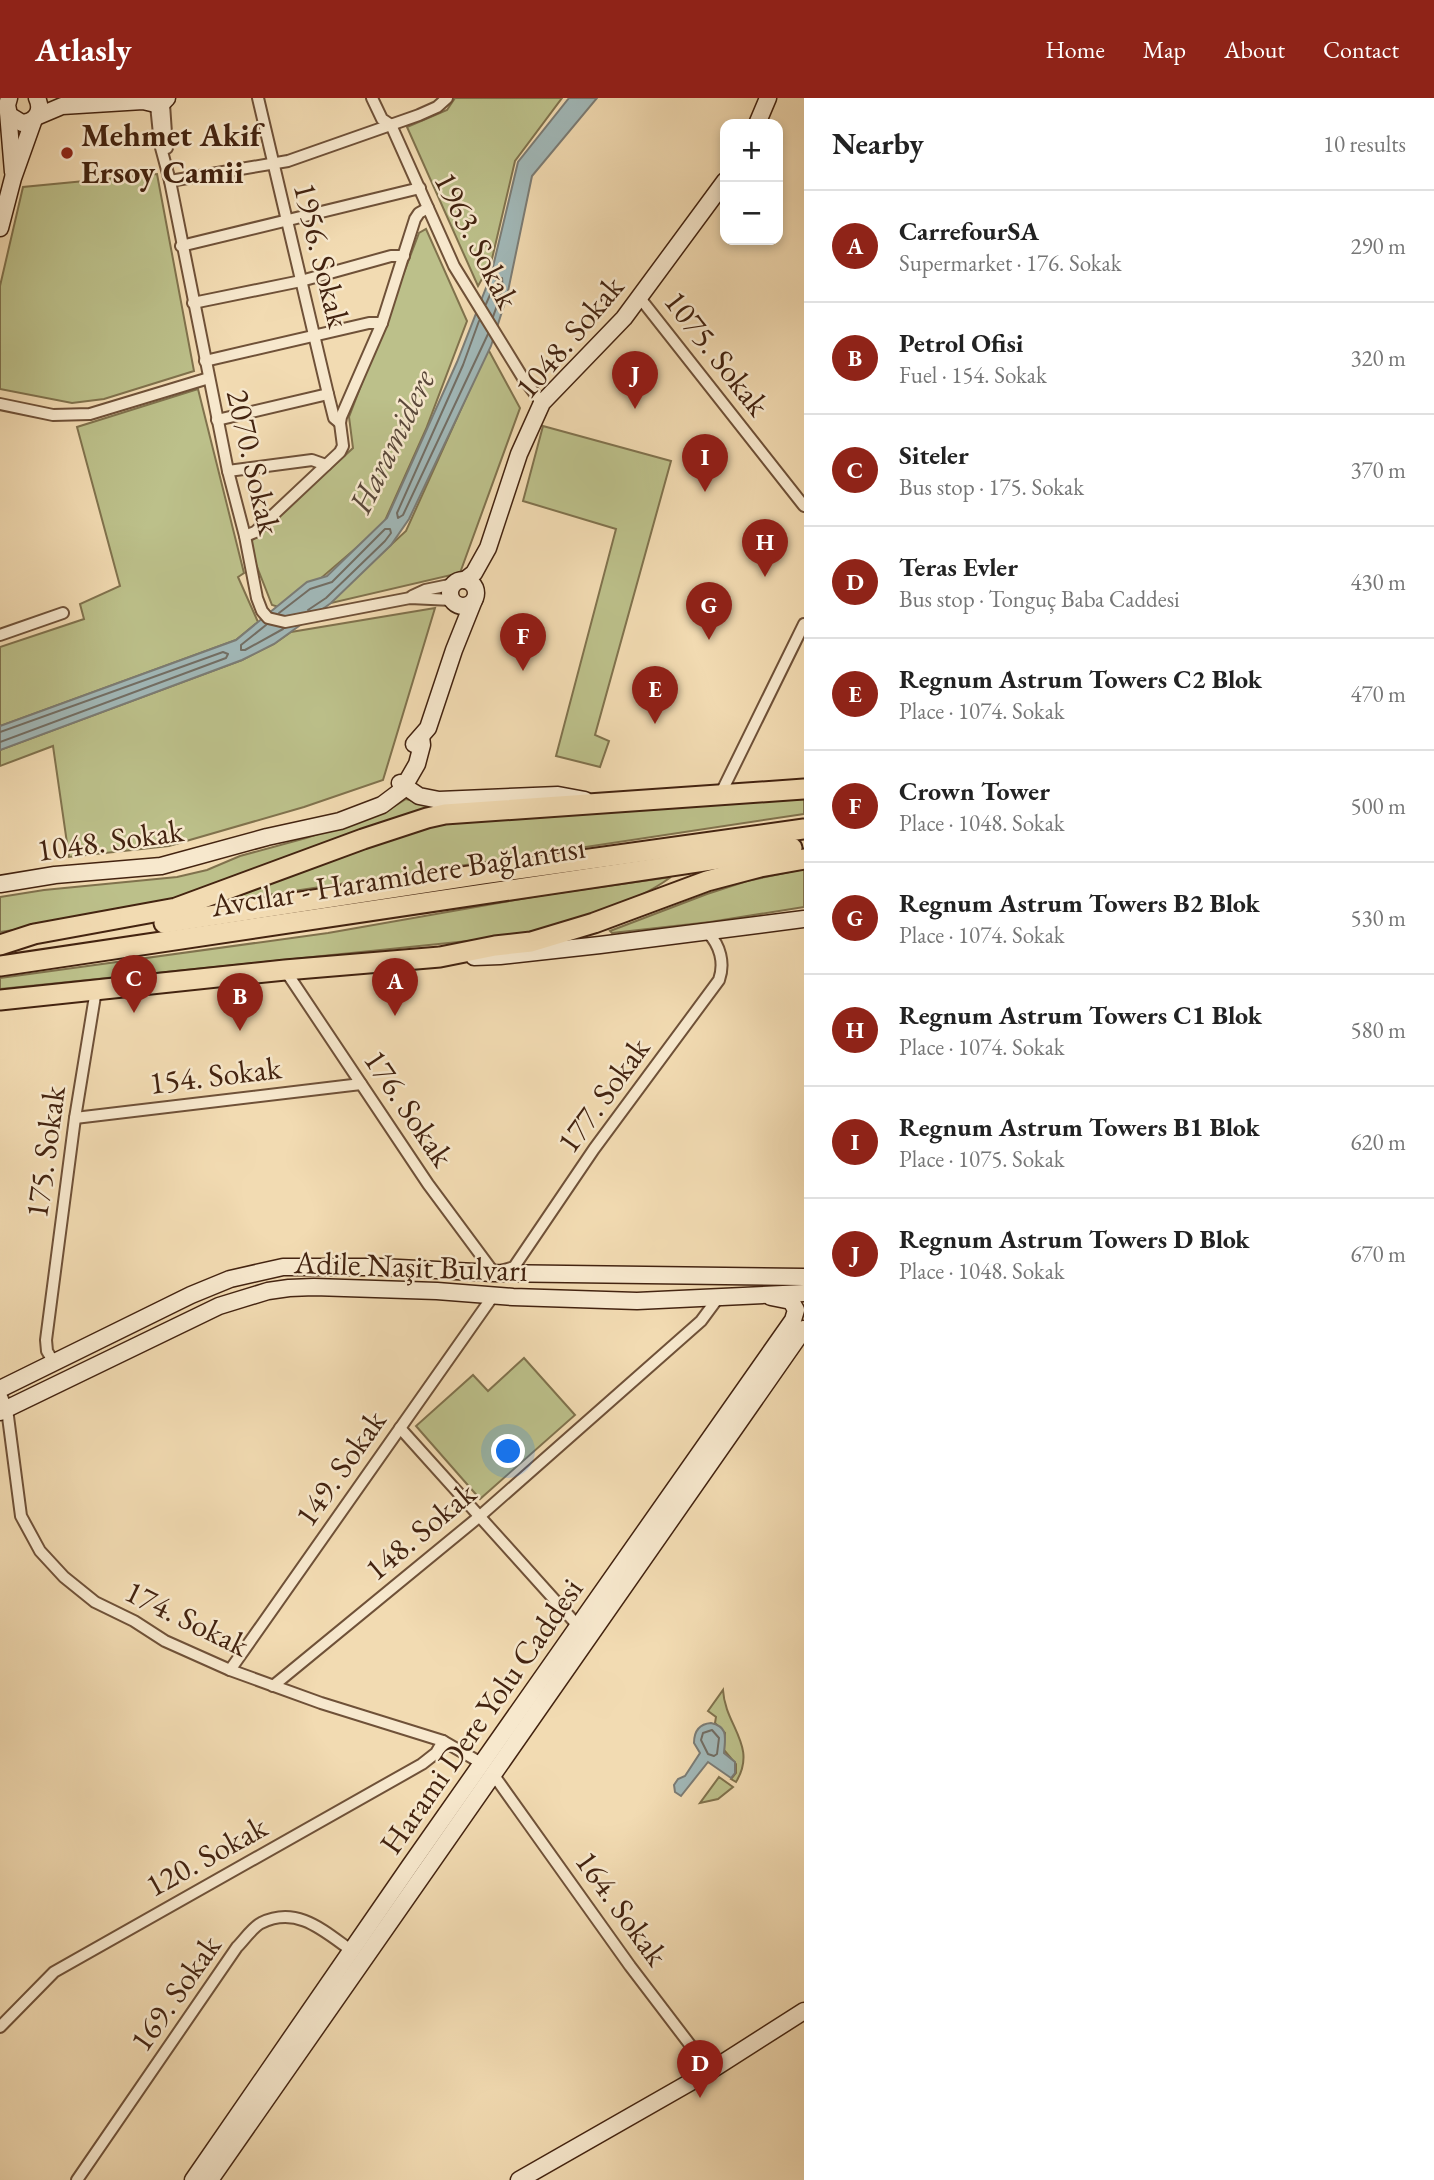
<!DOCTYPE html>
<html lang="en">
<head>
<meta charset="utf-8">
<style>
	:root { --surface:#fff; --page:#f6f6f6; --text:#222; --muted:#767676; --line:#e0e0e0; --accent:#8f2418 }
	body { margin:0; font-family:"EB Garamond",serif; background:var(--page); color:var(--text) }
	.controls { position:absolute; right:21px; top:21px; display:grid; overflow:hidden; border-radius:14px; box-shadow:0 4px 10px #0003 }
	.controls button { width:63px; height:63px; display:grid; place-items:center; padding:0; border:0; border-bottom:2px solid var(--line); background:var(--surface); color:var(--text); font:35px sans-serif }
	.you { position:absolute; left:509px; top:1354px; width:24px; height:24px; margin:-18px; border:5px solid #fff; border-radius:50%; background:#1a73e8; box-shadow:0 0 0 10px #1a73e833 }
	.badge { display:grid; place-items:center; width:46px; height:46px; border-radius:50%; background:var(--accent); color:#fff; font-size:23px; font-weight:700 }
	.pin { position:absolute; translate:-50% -58px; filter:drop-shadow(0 2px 4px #0008) }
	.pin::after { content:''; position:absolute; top:37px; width:24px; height:21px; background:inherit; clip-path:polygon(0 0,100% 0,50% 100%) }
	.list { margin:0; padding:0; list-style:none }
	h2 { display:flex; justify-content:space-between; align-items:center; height:91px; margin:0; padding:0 28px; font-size:30px }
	h2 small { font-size:23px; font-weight:400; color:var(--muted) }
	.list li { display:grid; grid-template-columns:46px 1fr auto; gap:21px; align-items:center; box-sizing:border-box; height:112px; padding:0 28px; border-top:2px solid var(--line) }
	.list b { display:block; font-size:26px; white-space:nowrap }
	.list p { margin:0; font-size:23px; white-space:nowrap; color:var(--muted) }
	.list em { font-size:23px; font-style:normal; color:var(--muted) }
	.map { position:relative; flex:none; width:804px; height:2082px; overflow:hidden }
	header { display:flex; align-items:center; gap:42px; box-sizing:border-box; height:98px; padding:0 35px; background:var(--accent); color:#fff }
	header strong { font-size:33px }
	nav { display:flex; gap:38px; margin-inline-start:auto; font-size:24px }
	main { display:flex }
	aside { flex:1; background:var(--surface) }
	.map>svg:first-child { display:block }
	.green { fill:#bcc08a; stroke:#80724d; stroke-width:2 }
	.water { fill:#a1b8b8; stroke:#7b7c75; stroke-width:2 }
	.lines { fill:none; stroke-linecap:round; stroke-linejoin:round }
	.shore { stroke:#726e64; stroke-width:2 }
	.street-casing { stroke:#6f5138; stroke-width:14 }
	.secondary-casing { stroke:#432310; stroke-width:19 }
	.highway-casing { stroke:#432310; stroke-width:23 }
	.street { stroke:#f7e8cd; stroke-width:10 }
	.secondary { stroke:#f7e8cd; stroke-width:16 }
	.highway { stroke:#f2dbb2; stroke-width:19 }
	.poi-dot { fill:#8f2418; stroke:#f7e8cd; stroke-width:2.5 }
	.labels { text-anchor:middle; stroke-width:5; stroke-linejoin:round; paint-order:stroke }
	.poi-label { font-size:32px; font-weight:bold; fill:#432310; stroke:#f7e8cd; text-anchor:start }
	.street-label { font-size:32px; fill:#432310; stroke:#f7e8cd }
	.water-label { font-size:33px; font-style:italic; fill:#5a483a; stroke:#f7e8cd }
</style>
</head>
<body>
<header>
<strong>Atlasly</strong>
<nav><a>Home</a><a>Map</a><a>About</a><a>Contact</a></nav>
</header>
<main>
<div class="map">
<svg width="804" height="2082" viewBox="0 0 804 2082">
	<rect width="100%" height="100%" fill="#f2dbb2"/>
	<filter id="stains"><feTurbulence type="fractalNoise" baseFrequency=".00286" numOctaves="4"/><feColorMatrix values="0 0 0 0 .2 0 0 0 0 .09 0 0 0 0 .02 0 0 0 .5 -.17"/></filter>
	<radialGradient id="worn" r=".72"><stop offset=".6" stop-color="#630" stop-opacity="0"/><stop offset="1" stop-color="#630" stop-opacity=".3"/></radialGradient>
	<g class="green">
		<polygon points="455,0 562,0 515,63 491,165 478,188 407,29 447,12"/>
		<polygon points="157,76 194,273 104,301 72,305 0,291 0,188 23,89"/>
		<polygon points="426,131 467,223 426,331 383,427 285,511 272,507 248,446 353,350 349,319 419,135"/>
		<polygon points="488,251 520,310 460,475 327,506 406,433"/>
		<polygon points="198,291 244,475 238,479 258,524 236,542 0,628 0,549 84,521 80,506 120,488 77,329"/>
		<polygon points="543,328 671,363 595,637 609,643 600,669 556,658 616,431 523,403"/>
		<polygon points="435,510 383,682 304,709 169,748 69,759 53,648 0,668 0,652 242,562 274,546 291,534"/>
		<polygon points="406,701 440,710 188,802 127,815 0,834 0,799 44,792 177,779 207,772 240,758 306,740 385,714"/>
		<polygon points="804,701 804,716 221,804 265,784 414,730 448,723"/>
		<polygon points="804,771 804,809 710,824 612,835 610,833 707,796 747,783"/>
		<path d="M671,779c-45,33 -119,52 -174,61l-497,51v-11l328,-45 216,-38z"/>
		<polygon points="524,1260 575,1317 480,1401 416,1328 473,1277 488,1293"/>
		<path d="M723,1592c2,36 35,56 13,92l-5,-3 5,-6v-9l-12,-14 1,-17 -10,-10 1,-6 -8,-6z"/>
		<polygon points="719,1679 733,1689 718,1701 700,1705"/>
	</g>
	<g class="water">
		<polygon points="569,0 597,0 532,78 507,198 491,248 409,421 391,447 331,505 274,546 242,562 0,652 0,628 236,542 307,484 327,478 387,420 457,264 491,177 518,64"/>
		<path d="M711,1625c18,4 14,15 13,30l11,9v11l-4,5 -23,-16 -27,34 -6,-4 -1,-7 4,-6 7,-3 15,-23 -6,-10c0,-12 5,-19 17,-20z"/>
	</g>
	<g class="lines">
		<g class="shore">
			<path d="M486,206l11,-25 5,-1c2,12 -5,27 -9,39"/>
			<polyline points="479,223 463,267 397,415 398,420 403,417 488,236"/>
			<polyline points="279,515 310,491 332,484 385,431 390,431 391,435 385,443 326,500 308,512"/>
			<polyline points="266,527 241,547 241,552 245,552 283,531"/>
			<polyline points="0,634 223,554 228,556 226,560 0,644"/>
			<polygon points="712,1632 719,1640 717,1656 714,1658 708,1656 701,1642 703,1635"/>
		</g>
		<defs>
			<g id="street">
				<polyline points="258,0 328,296 334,320 340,325"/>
				<polyline points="372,0 382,21 391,27 454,168 523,280 542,305"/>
				<polyline points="164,6 167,50"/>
				<polyline points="156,7 160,46 170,83 228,373 245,438 257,500 262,513 268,520 285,524 410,500 452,502"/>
				<polyline points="170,83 288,63 419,17 437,9 447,0"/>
				<polyline points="181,148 420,90"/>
				<polyline points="640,200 804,408"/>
				<polyline points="193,205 301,183 391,158 404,158"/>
				<polyline points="205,263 369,225 382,225"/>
				<polyline points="0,306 53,317 90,316 209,280"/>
				<polyline points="217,322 328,296"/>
				<polyline points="228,373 312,362 326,367"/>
				<polyline points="245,438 255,434 340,354 343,348 340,325 341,319 382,225 415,121 419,115 428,110"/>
				<polyline points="412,498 425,492 454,486"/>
				<polyline points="0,537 63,515"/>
				<polyline points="720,697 804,526"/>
				<path d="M285,872l143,214 66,89 20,-6 80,-118 125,-169c6,-17 1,-35 -11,-47"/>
				<polyline points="75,1020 361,986"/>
				<polyline points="53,1263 47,1253 46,1242 75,1020 96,892"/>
				<polyline points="0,1294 7,1311 21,1418 40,1453 64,1479 95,1504 134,1523 165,1543 230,1572 321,1605 443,1643 483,1666"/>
				<polyline points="400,1330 579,1529"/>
				<polyline points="230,1572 493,1198"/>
				<polyline points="273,1588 480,1418 701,1223 718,1200"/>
				<polyline points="493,1676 630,1868 710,1973"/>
				<polyline points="0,1929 54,1874 422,1666 436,1655 443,1643"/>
				<path d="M77,2082l160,-233c7,-7 15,-19 24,-24 36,-18 63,8 91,28"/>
			</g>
			<g id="secondary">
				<path d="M9,0l-2,7 2,10 13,8c14,-1 21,-12 15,-25"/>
				<polyline points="8,14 13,74"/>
				<polyline points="36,19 62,8 143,3 160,7 167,0"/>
				<polyline points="757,26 768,0"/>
				<polyline points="0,130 13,80 34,21"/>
				<polyline points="465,482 474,475 488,450 519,356 542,305 624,220 725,83"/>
				<circle cx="463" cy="495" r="13"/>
				<polyline points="414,646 428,630 454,552 474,502"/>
				<polyline points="400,685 419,698 439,702 558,697 585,702"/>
				<polyline points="0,786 55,777 161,768 267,739 340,723 382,707 402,692 417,666 422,647 421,639"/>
				<polyline points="474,859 500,858 600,847 804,821"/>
				<polyline points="0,1291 191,1197 230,1181 283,1169 380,1169 494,1175 804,1179"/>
				<polyline points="0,1314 219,1208 268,1193 289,1190 314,1189 437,1193 513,1199 637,1203 804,1195"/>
				<polyline points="193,2082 409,1769 793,1222 796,1212 791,1203 771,1199"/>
				<polyline points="210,2082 804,1231"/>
				<polyline points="519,2082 710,1973 804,1913"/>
			</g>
			<g id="highway">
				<polyline points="164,825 482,776 804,731"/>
				<polyline points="0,847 34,836 176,810 363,741 427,720 445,716 804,691"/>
				<polyline points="0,868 792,750"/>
				<polyline points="0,902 285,872 440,859 495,848 531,844 594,825 707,783 760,769 804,761"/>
			</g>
		</defs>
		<use href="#street" class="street-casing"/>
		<use href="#secondary" class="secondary-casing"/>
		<use href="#highway" class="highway-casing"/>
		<use href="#street" class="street"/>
		<use href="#secondary" class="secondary"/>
		<use href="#highway" class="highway"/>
	</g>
	<circle class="poi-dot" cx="67" cy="55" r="7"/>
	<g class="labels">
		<g class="poi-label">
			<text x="81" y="48">Mehmet Akif<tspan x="81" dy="37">Ersoy Camii</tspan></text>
		</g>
		<g class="street-label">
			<text transform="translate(477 142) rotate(63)" y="11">1963. Sokak</text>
			<text transform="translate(322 157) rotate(76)" y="11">1956. Sokak</text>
			<text transform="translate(569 239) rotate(-50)" y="11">1048. Sokak</text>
			<text transform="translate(717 255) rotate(52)" y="11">1075. Sokak</text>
			<text transform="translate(254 364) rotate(77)" y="11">2070. Sokak</text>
			<text transform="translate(110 742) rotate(-8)" y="11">1048. Sokak</text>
			<text transform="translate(398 778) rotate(-9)" y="11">Avcılar - Haramidere Bağlantısı</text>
			<text transform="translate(215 977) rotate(-7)" y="11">154. Sokak</text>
			<text transform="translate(603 997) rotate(-54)" y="11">177. Sokak</text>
			<text transform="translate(409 1010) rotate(56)" y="11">176. Sokak</text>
			<text transform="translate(45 1054) rotate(-82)" y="11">175. Sokak</text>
			<text transform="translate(411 1168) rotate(2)" y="11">Adile Naşit Bulvarı</text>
			<text transform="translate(340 1370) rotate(-55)" y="11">149. Sokak</text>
			<text transform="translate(420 1433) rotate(-40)" y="11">148. Sokak</text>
			<text transform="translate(187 1520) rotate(26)" y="11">174. Sokak</text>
			<text transform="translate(481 1618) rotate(-55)" y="11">Harami Dere Yolu Caddesi</text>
			<text transform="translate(206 1758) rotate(-29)" y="11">120. Sokak</text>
			<text transform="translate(622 1810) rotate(54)" y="11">164. Sokak</text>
			<text transform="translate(175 1895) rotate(-55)" y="11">169. Sokak</text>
		</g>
		<g class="water-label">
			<text transform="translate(391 343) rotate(-64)" y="12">Haramidere</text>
		</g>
	</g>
	<rect width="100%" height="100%" filter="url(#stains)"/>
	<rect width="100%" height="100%" fill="url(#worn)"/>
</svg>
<div class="controls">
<button>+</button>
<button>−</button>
</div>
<div class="you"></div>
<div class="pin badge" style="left:395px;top:918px">A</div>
<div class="pin badge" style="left:240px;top:933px">B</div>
<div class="pin badge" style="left:134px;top:915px">C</div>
<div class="pin badge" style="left:700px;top:2000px">D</div>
<div class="pin badge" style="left:655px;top:626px">E</div>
<div class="pin badge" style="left:523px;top:573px">F</div>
<div class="pin badge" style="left:709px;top:542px">G</div>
<div class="pin badge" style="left:765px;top:479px">H</div>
<div class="pin badge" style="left:705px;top:394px">I</div>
<div class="pin badge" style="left:635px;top:311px">J</div>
</div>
<aside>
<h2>Nearby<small>10 results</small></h2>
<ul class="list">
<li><span class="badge">A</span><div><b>CarrefourSA</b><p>Supermarket · 176. Sokak</p></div><em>290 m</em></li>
<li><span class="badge">B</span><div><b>Petrol Ofisi</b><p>Fuel · 154. Sokak</p></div><em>320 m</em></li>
<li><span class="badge">C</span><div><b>Siteler</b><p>Bus stop · 175. Sokak</p></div><em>370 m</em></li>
<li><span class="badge">D</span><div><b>Teras Evler</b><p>Bus stop · Tonguç Baba Caddesi</p></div><em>430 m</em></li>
<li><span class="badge">E</span><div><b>Regnum Astrum Towers C2 Blok</b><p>Place · 1074. Sokak</p></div><em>470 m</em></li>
<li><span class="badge">F</span><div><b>Crown Tower</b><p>Place · 1048. Sokak</p></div><em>500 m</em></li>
<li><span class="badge">G</span><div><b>Regnum Astrum Towers B2 Blok</b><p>Place · 1074. Sokak</p></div><em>530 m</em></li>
<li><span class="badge">H</span><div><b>Regnum Astrum Towers C1 Blok</b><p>Place · 1074. Sokak</p></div><em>580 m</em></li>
<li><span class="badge">I</span><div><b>Regnum Astrum Towers B1 Blok</b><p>Place · 1075. Sokak</p></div><em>620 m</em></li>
<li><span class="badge">J</span><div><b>Regnum Astrum Towers D Blok</b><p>Place · 1048. Sokak</p></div><em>670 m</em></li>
</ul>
</aside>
</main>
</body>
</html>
